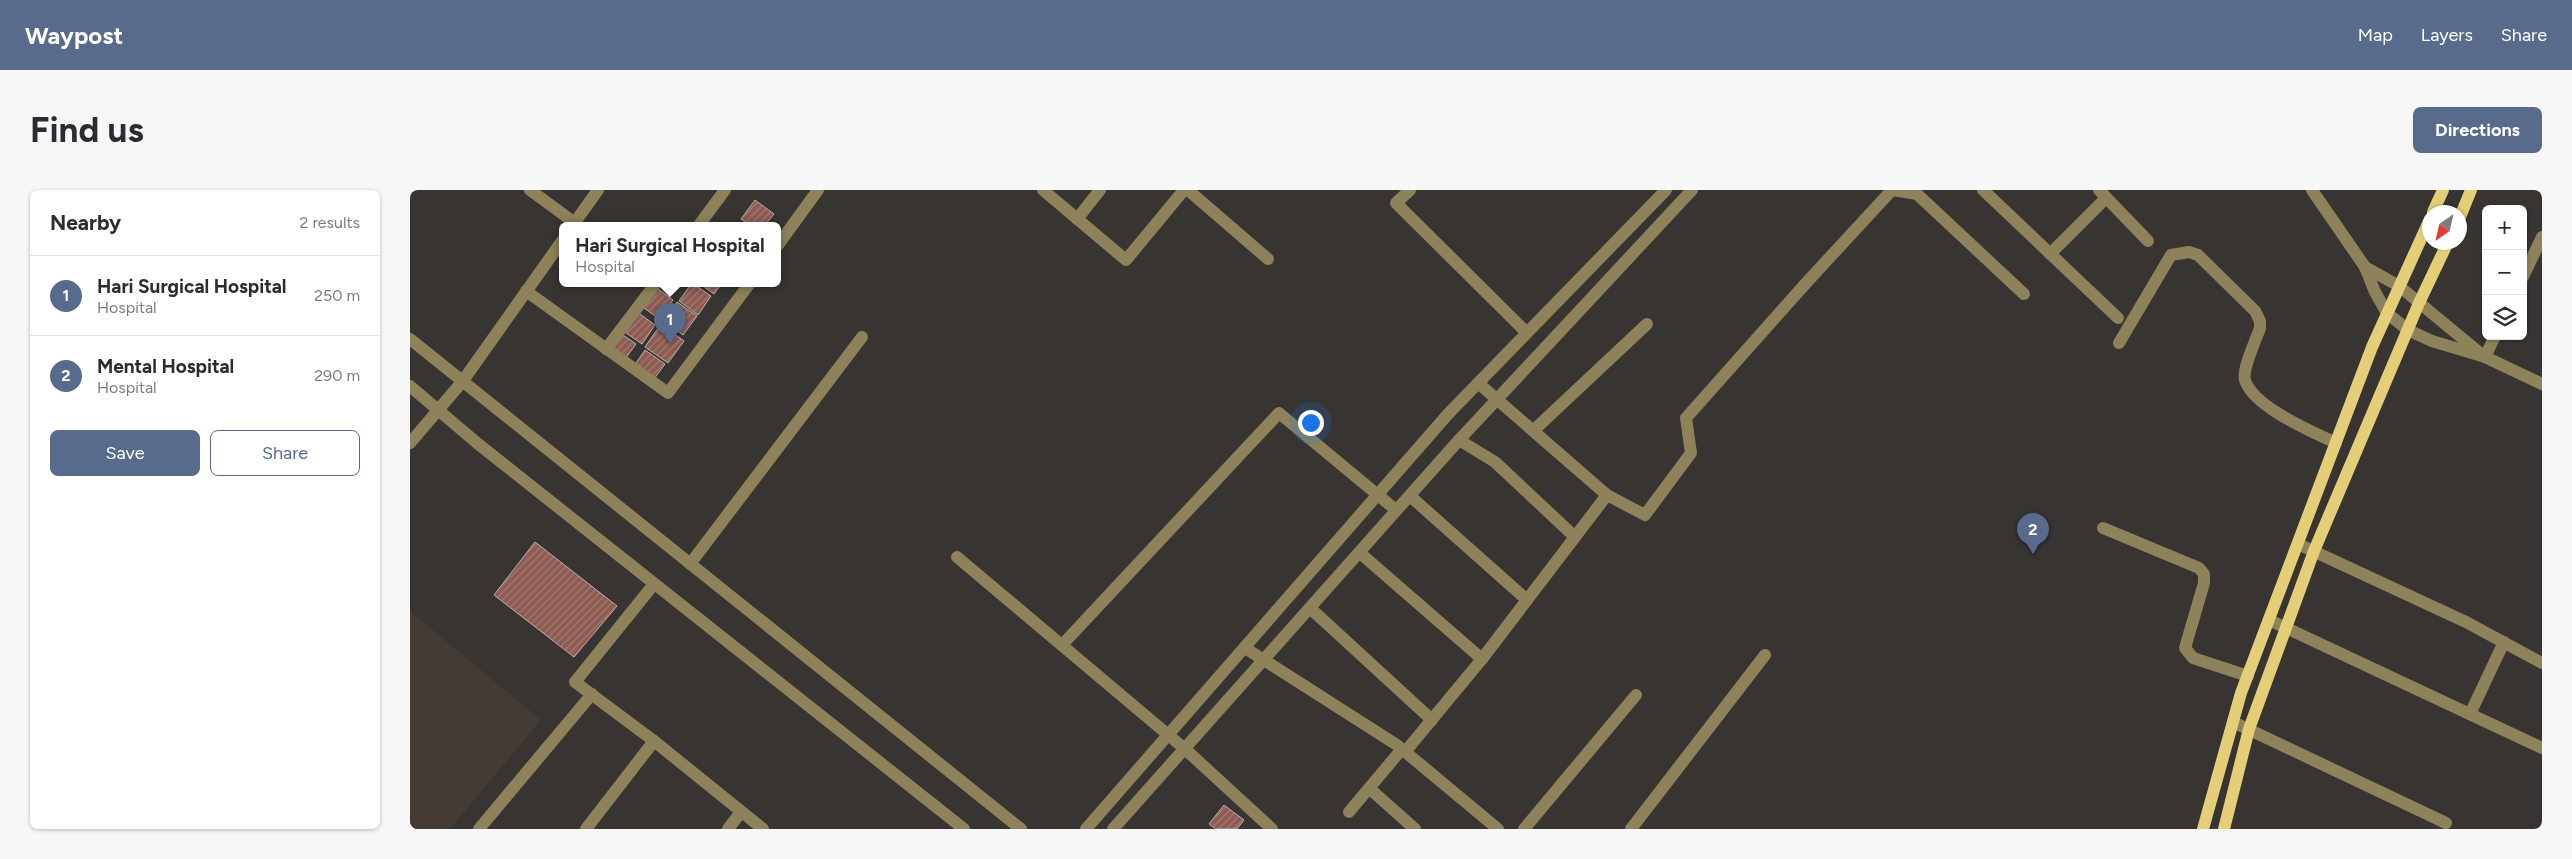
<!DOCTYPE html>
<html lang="en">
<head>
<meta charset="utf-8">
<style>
	:root { --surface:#fff; --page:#f7f7f7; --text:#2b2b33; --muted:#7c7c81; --line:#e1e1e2; --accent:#586b8d }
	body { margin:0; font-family:Figtree,sans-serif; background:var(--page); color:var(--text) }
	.controls { position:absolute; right:15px; top:15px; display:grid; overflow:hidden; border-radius:8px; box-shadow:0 1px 4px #0004 }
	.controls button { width:45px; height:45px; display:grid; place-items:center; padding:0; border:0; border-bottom:1px solid var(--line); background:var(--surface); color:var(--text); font:25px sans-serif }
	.compass { position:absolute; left:2012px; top:15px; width:45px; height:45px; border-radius:50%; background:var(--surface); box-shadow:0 1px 4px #0004; rotate:214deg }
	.you { position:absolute; left:900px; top:232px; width:18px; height:18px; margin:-12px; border:4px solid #fff; border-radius:50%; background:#1a73e8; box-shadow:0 0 0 8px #1a73e833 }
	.badge { display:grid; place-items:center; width:32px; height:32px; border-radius:50%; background:var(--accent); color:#fff; font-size:16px; font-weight:700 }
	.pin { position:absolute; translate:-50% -41px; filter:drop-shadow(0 1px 2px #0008) }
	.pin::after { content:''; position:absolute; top:26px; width:18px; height:15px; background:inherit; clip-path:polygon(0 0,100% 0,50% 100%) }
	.popup { position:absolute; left:149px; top:32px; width:222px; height:65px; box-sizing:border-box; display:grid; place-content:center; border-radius:8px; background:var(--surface); filter:drop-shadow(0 1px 4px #0005); font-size:16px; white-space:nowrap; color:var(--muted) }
	.popup b { font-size:19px; color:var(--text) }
	.popup::after { content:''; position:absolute; left:50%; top:100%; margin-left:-10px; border:10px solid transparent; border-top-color:var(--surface) }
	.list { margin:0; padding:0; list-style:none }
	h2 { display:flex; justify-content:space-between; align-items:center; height:65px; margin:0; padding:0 20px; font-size:21px }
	h2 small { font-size:16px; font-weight:400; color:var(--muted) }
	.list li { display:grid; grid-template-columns:32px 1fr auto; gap:15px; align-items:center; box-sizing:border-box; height:80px; padding:0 20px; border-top:1px solid var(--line) }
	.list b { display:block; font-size:19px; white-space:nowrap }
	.list p { margin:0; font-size:16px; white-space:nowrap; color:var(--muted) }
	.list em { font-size:16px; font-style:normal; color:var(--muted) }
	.actions { display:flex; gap:10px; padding:15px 20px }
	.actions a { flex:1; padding:11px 0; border:1px solid var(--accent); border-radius:8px; text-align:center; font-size:18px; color:var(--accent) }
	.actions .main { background:var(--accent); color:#fff }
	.icon { flex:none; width:28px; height:28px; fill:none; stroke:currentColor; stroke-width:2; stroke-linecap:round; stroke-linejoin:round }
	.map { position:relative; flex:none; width:2132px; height:639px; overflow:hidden; border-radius:8px }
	header { display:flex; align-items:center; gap:30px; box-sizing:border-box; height:70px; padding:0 25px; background:var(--accent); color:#fff }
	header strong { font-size:24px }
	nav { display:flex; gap:28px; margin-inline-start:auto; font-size:18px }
	.intro { display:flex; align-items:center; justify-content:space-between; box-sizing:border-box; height:120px; padding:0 30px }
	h1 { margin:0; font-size:35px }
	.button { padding:12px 22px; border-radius:8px; background:var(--accent); color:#fff; font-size:18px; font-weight:700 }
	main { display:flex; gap:30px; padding:0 30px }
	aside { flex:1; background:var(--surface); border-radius:8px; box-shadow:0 1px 4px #0004 }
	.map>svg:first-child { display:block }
	.built { fill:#433b34 }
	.building { fill:url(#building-hatch); stroke:#b7b2b1 }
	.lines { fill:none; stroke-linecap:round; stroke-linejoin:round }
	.minor { stroke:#8d825a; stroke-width:12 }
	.major { stroke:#e5ce78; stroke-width:12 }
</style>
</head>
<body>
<header>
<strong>Waypost</strong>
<nav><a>Map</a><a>Layers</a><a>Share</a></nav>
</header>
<div class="intro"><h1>Find us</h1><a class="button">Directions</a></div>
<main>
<aside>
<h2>Nearby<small>2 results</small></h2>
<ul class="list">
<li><span class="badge">1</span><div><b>Hari Surgical Hospital</b><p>Hospital</p></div><em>250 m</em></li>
<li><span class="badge">2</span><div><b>Mental Hospital</b><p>Hospital</p></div><em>290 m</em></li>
</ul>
<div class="actions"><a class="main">Save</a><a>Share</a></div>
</aside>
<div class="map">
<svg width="2132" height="639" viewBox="0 0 2132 639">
	<defs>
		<pattern id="building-hatch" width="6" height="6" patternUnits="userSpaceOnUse" patternTransform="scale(1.25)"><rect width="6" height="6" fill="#8e5b52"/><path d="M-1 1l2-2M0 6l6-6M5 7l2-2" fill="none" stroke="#a37a73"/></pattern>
	</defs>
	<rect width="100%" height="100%" fill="#373432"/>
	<polygon class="built" points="0,421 131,530 40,639 0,639"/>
	<g class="building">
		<polygon points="345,10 364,24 355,35 340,35 331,29"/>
		<polygon points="282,93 301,106 288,125 269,111"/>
		<polygon points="289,93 312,93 304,104"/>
		<polygon points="244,96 263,110 249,129 230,115"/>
		<polygon points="267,112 287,126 273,145 254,131"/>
		<polygon points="226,121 245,135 232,154 212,140"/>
		<polygon points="251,134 274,151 258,173 235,157"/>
		<polygon points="207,141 226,154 212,173 193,159"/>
		<polygon points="235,160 255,174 241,193 222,179"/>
		<polygon points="125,352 207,416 164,467 84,405"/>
		<polygon points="814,615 834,630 827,639 806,639 799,634"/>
	</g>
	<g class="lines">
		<g class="minor">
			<polyline points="120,0 165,33"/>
			<polyline points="633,0 716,70 774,0"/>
			<polyline points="778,0 858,69"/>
			<polyline points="1000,0 986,13 1116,142"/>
			<polyline points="1483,0 1507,4 1614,104"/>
			<polyline points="1573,0 1708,128"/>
			<polyline points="1689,0 1738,51"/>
			<polyline points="1902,0 1955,77 1965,102 1977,123 1998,140 2022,151 2075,167 2132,194"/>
			<polyline points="667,29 690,0"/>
			<polyline points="163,35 188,0"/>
			<polyline points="289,35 315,0"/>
			<polyline points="368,55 408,0"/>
			<polyline points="1640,64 1696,8"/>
			<polyline points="1955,77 1989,96 2070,163"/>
			<polyline points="2113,87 2132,47"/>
			<polyline points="116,101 258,203 340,93"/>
			<polyline points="0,149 611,639"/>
			<path d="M1709,153l52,-88 18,-3 9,3 57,56 5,10v7c-4,12 -18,41 -15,52 8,27 68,52 91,63"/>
			<polyline points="196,159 246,93"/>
			<polyline points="2075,167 2085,146"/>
			<polyline points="1068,193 1197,305"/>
			<polyline points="0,196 67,253 554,639"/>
			<polyline points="1124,240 1237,134"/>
			<polyline points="1049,250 1085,272 1165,347"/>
			<polyline points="0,253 52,192 152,51"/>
			<polyline points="1000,306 1117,410"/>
			<polyline points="1693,338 1789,378 1794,384 1794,393 1775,458 1783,468 1838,486"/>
			<polyline points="1888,354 2056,432 2132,473"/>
			<polyline points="950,363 1072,469"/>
			<polyline points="547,367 775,559 862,639"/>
			<polyline points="280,374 452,147"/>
			<polyline points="244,394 165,492 244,551 353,639"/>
			<polyline points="900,418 1022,530"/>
			<polyline points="1859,430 2132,558"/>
			<polyline points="652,455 869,223 986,320"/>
			<polyline points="835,458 987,555 1088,639"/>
			<polyline points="2060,524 2094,452"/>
			<polyline points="1823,532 2036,633"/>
			<polyline points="995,562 1072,469 1197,305 1235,325 1281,263 1276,228 1397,92 1482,0"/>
			<polyline points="960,599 1005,639"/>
			<polyline points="939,622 992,559"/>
			<polyline points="69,639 182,504"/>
			<polyline points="176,639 244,551"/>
			<polyline points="318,639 331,622"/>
			<polyline points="676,639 1038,224 1256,0"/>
			<polyline points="703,639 1049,250 1282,0"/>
			<polyline points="1114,639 1226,505"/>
			<polyline points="1221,639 1355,465"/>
		</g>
		<g class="major">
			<polyline points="2023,22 2033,0"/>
			<polyline points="2050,27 2061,0"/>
			<polyline points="1793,639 1831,503 1962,157 2020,29"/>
			<polyline points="1814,639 1839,539 1904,361 2009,113 2038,52"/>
		</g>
	</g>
</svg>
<div class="controls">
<button>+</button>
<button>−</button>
<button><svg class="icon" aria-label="layers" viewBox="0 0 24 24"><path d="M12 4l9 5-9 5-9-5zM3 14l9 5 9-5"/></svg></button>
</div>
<svg class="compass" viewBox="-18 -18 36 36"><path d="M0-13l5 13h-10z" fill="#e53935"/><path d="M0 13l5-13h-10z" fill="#7c7c81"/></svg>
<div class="you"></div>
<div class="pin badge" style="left:260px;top:154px">1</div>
<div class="popup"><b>Hari Surgical Hospital</b>Hospital</div>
<div class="pin badge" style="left:1623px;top:364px">2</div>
</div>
</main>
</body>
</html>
